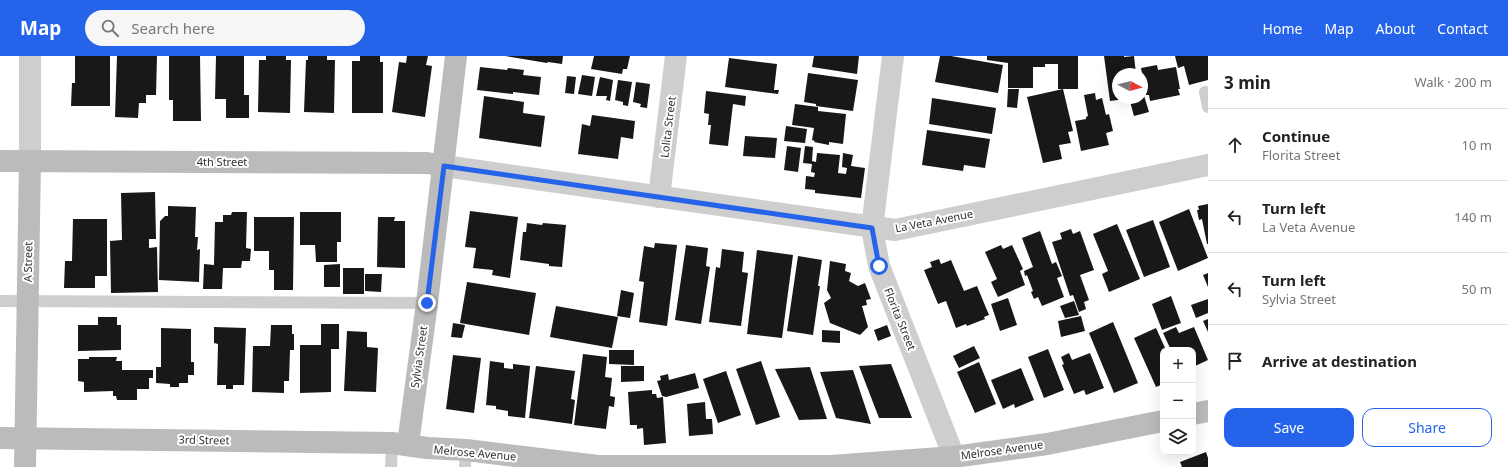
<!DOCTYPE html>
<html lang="en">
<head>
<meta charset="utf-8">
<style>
	:root { --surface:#fff; --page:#f6f6f6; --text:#222; --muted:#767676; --line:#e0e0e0; --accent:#2563eb }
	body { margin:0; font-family:"Noto Sans",sans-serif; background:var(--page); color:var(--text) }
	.controls { position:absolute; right:12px; bottom:12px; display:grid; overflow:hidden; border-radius:8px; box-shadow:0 4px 16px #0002 }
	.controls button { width:36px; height:36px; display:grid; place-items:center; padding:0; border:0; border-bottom:1px solid var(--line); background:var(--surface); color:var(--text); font:20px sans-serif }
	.compass { position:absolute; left:1112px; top:12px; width:36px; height:36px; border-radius:50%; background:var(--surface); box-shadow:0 4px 16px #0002; rotate:97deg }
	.stop { position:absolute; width:12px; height:12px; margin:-9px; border:3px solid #2563eb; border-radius:50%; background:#fff }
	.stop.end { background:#2563eb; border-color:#fff; box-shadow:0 1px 4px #0008 }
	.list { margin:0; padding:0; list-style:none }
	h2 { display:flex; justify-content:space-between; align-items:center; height:52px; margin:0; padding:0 16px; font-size:17px }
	h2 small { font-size:13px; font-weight:400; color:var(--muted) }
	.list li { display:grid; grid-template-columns:26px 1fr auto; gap:12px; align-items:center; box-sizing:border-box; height:72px; padding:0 16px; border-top:1px solid var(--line) }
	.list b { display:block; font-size:15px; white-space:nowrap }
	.list p { margin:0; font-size:13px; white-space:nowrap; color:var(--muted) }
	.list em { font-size:13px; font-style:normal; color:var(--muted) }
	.actions { display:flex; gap:8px; padding:12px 16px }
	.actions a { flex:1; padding:9px 0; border:1px solid var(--accent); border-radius:12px; text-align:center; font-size:14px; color:var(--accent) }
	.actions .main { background:var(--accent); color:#fff }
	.icon { flex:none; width:22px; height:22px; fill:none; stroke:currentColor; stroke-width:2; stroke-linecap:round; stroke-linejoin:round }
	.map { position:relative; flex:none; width:1208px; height:411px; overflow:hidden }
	header { display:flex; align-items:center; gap:24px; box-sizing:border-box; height:56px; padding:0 20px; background:var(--accent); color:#fff }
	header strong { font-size:19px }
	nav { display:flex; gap:22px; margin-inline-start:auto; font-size:14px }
	.search { width:280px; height:36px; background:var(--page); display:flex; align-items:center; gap:10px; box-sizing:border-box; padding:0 14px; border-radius:22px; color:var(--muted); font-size:15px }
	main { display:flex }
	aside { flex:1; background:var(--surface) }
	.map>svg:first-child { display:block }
	.building { fill:#181818 }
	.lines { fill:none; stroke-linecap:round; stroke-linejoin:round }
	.lane { stroke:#cecece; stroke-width:12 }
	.street { stroke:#cecece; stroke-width:22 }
	.secondary { stroke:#bbb; stroke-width:22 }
	.route { stroke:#2563eb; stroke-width:5 }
	.labels { text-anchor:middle; stroke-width:4; stroke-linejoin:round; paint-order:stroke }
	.street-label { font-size:11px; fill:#313131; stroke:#fff }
</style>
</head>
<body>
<header>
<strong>Map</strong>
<div class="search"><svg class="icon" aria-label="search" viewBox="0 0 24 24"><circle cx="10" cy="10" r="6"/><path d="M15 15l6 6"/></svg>Search here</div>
<nav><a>Home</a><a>Map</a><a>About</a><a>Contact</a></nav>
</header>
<main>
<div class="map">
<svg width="1208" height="411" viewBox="0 0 1208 411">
	<rect width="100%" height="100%" fill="#fff"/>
	<g class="building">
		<polygon points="75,0 110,0 110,50 71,50 72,27 75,27"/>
		<polygon points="117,0 157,0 156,39 146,39 146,47 139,47 138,62 115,61"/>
		<polygon points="169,0 200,0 201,65 173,65 173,44 169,44"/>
		<polygon points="216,0 244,0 244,39 249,39 249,62 226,62 226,43 215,43"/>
		<polygon points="266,0 286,0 286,4 291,4 290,57 258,56 259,4 266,4"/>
		<polygon points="308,0 327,0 327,4 335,4 334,57 304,56 306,4 308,4"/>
		<polygon points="360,0 380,0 380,6 383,6 383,57 352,57 352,5 360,5"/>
		<polygon points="407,0 428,0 426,9 432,10 425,61 392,56 399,6 406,7"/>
		<polygon points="505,0 563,0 562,8 548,6 547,7"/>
		<polygon points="594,0 630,0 627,13 623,13 622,18 591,13"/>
		<polygon points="814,0 859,0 857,18 812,11"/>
		<polygon points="940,0 951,0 1003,9 998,37 935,26"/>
		<polygon points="987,0 1078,0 1078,33 1058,33 1058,8 1045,8 1045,11 1033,11 1033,32 1008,32 1008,7 987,4"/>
		<polygon points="1104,0 1124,0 1124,1 1134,0 1136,18 1118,18 1118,42 1125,43 1110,45"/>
		<polygon points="1175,0 1208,0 1208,24 1189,29 1184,10 1178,12"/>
		<polygon points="729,2 777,8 774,34 779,34 778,38 725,31"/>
		<polygon points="1157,9 1158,14 1176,11 1180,33 1178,33 1180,39 1150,45 1149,39 1146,39 1141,12"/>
		<polygon points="480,11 507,14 508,12 524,14 523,19 541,21 539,39 513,36 513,38 477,34"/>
		<polygon points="808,17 858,24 853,55 816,50 816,48 804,46"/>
		<polygon points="582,19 595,21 592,40 578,38"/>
		<polygon points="567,20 576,21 574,38 565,37"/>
		<polygon points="600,21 613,24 610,45 606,44 607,40 596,40"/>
		<polygon points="618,24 632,26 628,50 623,49 623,46 615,44"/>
		<polygon points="636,26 650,28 647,52 640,51 641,48 633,46"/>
		<polygon points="1008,33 1019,33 1017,52 1007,51"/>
		<polygon points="1063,33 1073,75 1068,76 1071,87 1059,89 1062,103 1043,107 1027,41"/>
		<polygon points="1142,33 1149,56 1134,60 1129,42 1142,42"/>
		<polygon points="706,35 746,40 745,50 733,48 728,90 709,88 711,69 708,69 709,58 704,57"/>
		<polygon points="1095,37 1096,44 1102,42 1106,59 1109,58 1113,75 1106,77 1109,89 1081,95 1075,65 1086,63 1086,61 1088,60 1084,39"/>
		<polygon points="484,40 524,46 523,57 545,60 541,91 479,82"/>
		<polygon points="932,42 996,52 992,78 929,68"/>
		<polygon points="795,48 818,51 818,55 846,58 843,88 829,86 829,89 814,86 815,85 812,84 814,72 792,69"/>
		<polygon points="592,59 635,65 633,83 621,81 618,103 578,98 582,68 590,70"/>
		<polygon points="786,70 807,73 805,87 784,85"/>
		<polygon points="927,74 990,83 985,112 964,109 963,115 922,109"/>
		<polygon points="745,80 777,82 775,102 743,100"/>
		<polygon points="787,90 801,92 798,116 784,114"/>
		<polygon points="805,90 813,91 812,105 816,106 817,97 840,99 838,117 846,118 847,112 842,111 843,97 853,99 851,110 865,112 861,142 815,137 815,134 805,133 806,120 814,121 815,117 811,116 812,108 803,107"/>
		<polygon points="155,136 156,183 149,183 149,192 157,191 158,236 111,237 110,185 122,184 121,137"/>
		<polygon points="1208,148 1208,188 1207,188 1202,163 1199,164 1197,154 1199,154 1198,150"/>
		<polygon points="168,150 196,151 195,181 198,181 197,194 200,193 199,226 159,224 160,165 165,160 168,160"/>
		<polygon points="1189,153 1208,202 1178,215 1159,166"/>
		<polygon points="470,155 518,161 510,222 492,219 493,214 473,212 476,192 465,191"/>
		<polygon points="232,156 247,156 246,192 251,193 250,205 242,205 241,212 223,212 222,233 203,233 204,208 214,209 215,166 223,166 223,159 231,159"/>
		<polygon points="300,156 341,156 341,186 337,186 337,206 316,206 315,189 300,189"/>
		<polygon points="254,161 294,161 293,234 274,234 274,214 269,214 269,195 254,195"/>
		<polygon points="378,161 395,161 394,165 405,165 405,212 377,211"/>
		<polygon points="73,163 107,163 107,220 95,220 95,232 64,232 65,205 72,205"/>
		<polygon points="1153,164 1170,211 1144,221 1126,174"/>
		<polygon points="527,167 542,169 543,167 566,169 562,211 549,210 549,208 520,204 523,176 526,176"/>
		<polygon points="1117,168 1140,223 1109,236 1102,218 1108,215 1093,178"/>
		<polygon points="1071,173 1073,178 1080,175 1094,214 1080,219 1089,244 1084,246 1086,253 1079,256 1073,239 1070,240 1052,186 1062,183 1060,177"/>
		<polygon points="1040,175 1052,208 1056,206 1062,220 1057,222 1064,241 1042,250 1038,241 1034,243 1031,236 1033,235 1027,219 1025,220 1024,215 1033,211 1022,182"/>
		<polygon points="655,187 677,189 667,270 639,266 644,226 639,225 644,190 654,192"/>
		<polygon points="686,189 708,192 706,210 710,211 701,268 675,264"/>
		<polygon points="1001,189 1003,193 1012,189 1023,213 1020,215 1025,229 998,241 991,226 997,223 985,196"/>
		<polygon points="722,193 744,196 742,216 748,217 741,270 709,266 716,211 720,212"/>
		<polygon points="757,194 793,199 782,282 747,278"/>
		<polygon points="798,200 822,204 818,230 820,230 813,279 787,275"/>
		<polygon points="939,203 941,208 951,204 964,235 977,230 989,259 984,261 985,263 967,270 966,268 956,272 946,245 938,248 924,214 932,211 930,206"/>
		<polygon points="830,205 846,208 845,215 851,217 849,225 858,230 865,227 871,243 866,244 867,249 862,250 868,271 860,279 830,267 824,247 831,242 827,234"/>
		<polygon points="340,208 340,231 324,231 324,209"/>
		<rect x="343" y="212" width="21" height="26"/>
		<polygon points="1208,217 1208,231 1203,219"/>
		<polygon points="365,218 382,218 381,236 365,235"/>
		<polygon points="467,226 536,237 529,279 460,267"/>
		<polygon points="621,234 634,237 630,262 617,260"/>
		<polygon points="1171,240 1181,267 1162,274 1152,248"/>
		<polygon points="1008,242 1017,269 1000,275 991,248"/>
		<polygon points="1208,243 1208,257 1196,262 1191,249"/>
		<polygon points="1074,245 1079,259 1065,262 1060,250"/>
		<polygon points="556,250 618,261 612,292 550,281"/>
		<polygon points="1081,260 1085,275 1061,281 1058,265"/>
		<polygon points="98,261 117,261 117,269 121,269 121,294 78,295 78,269 98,269"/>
		<polygon points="1208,263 1208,276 1203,265"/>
		<polygon points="1113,266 1138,327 1114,337 1089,277"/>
		<polygon points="453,267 465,269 462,282 451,281"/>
		<polygon points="321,268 339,268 339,293 331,293 331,336 300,337 300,289 321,289"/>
		<polygon points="271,269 292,269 292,278 294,278 294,294 290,294 289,325 284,325 284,337 252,336 253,290 270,290"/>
		<polygon points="887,269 891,280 878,285 874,274"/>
		<polygon points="214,271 246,272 244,329 233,329 233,333 226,333 226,329 217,329 218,288 214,287"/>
		<polygon points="1176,271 1179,277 1194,271 1208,304 1193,311 1193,294 1171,294 1163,277"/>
		<polygon points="161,272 191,273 191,306 194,306 194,319 188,319 188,327 179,327 179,331 170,331 170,328 156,327 156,311 161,311"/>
		<polygon points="1156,272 1166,294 1163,294 1163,328 1156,331 1134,282"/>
		<polygon points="822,274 840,275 840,287 822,286"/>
		<polygon points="347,275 367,276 367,291 378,292 376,336 344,335"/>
		<polygon points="974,290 980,302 959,312 953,300"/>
		<polygon points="1048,293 1064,334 1044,342 1028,301"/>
		<polygon points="609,294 634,294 634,309 609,308"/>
		<polygon points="1069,297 1072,304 1090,297 1104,332 1086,339 1084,334 1074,338 1062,309 1064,308 1061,301"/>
		<polygon points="583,298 607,301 605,321 612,322 610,340 615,341 614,351 609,350 606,373 574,369"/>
		<polygon points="453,299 481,302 474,357 446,353"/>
		<polygon points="89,301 117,301 116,305 122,305 122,314 153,314 153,322 149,322 149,333 137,333 137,344 117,344 116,340 113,340 113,335 84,336 84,326 78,325 78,303 89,303"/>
		<polygon points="490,305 504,307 504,312 513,313 513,308 530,310 525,362 508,360 508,355 496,353 496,350 486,349"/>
		<polygon points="761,305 780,361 756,369 736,313"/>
		<polygon points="979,306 996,348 975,357 957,316"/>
		<polygon points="891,308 912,362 879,362 859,310"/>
		<polygon points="536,310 575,315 571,343 575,344 572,368 529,362"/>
		<polygon points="621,310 644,310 644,325 621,326"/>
		<polygon points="810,311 827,363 799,364 775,313"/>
		<polygon points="1021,312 1034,344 1015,352 1014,348 1003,353 991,324"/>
		<polygon points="853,314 871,368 836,362 820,316"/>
		<polygon points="726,315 741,359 718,367 703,323"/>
		<polygon points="695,317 699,332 666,341 662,340 657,325 661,324 660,320 668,318 669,324"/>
		<polygon points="652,334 652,338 656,338 657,342 663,341 666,387 644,389 643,372 637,373 637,369 630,369 628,336"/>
		<polygon points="705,346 706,363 712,363 713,378 689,380 687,348"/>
		<polygon points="1206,396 1208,402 1208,411 1182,411 1180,406"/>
	</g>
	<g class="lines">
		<g class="lane">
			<polyline points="1205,36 1208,51"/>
			<polyline points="0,245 427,247"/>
			<polyline points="391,411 392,387"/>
			<polyline points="465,411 466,394"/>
		</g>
		<g class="street">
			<polyline points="893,0 872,172 879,210 954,401"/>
			<polyline points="30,105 30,0"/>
			<polyline points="444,110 895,174 1208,109"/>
			<polyline points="659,141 676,0"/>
		</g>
		<g class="secondary">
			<polyline points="0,105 427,107 444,110"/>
			<polyline points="1193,358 1208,355"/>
			<polyline points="0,382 392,387 427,392 466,394 598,410 831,410 954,401 1047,388 1163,365"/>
			<polyline points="408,388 427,247 456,0"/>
			<polyline points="25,411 30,105"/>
		</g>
	</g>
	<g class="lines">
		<polyline class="route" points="427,247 444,110 872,172 879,210"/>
	</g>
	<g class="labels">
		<g class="street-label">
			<text transform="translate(668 71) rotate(-83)" y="4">Lolita Street</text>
			<text x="222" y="110">4th Street</text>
			<text transform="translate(934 165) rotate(-11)" y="4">La Veta Avenue</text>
			<text transform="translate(28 206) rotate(-89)" y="4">A Street</text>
			<text transform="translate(900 263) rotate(68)" y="4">Florita Street</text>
			<text transform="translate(419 301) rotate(-82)" y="4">Sylvia Street</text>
			<text transform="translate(204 384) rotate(1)" y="4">3rd Street</text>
			<text transform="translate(1002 394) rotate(-8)" y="4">Melrose Avenue</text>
			<text transform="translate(475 397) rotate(5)" y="4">Melrose Avenue</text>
		</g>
	</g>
</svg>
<div class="controls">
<button>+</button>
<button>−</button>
<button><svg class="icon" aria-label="layers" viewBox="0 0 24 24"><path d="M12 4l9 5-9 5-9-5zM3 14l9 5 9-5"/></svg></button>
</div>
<svg class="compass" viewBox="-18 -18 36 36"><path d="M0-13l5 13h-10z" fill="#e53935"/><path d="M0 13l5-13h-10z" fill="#767676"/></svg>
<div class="stop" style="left:879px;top:210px"></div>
<div class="stop end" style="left:427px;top:247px"></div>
</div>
<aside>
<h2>3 min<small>Walk · 200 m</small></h2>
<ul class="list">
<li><svg class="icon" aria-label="ahead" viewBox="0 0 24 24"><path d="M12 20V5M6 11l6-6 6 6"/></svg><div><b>Continue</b><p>Florita Street</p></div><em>10 m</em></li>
<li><svg class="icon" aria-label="left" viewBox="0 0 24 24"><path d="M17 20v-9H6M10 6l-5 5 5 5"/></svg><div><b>Turn left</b><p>La Veta Avenue</p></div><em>140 m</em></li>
<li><svg class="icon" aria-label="left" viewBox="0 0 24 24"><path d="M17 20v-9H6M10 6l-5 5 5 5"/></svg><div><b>Turn left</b><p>Sylvia Street</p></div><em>50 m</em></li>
<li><svg class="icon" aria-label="arrive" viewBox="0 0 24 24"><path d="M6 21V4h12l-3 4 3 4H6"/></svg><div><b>Arrive at destination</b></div></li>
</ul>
<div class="actions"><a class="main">Save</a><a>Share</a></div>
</aside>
</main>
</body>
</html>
